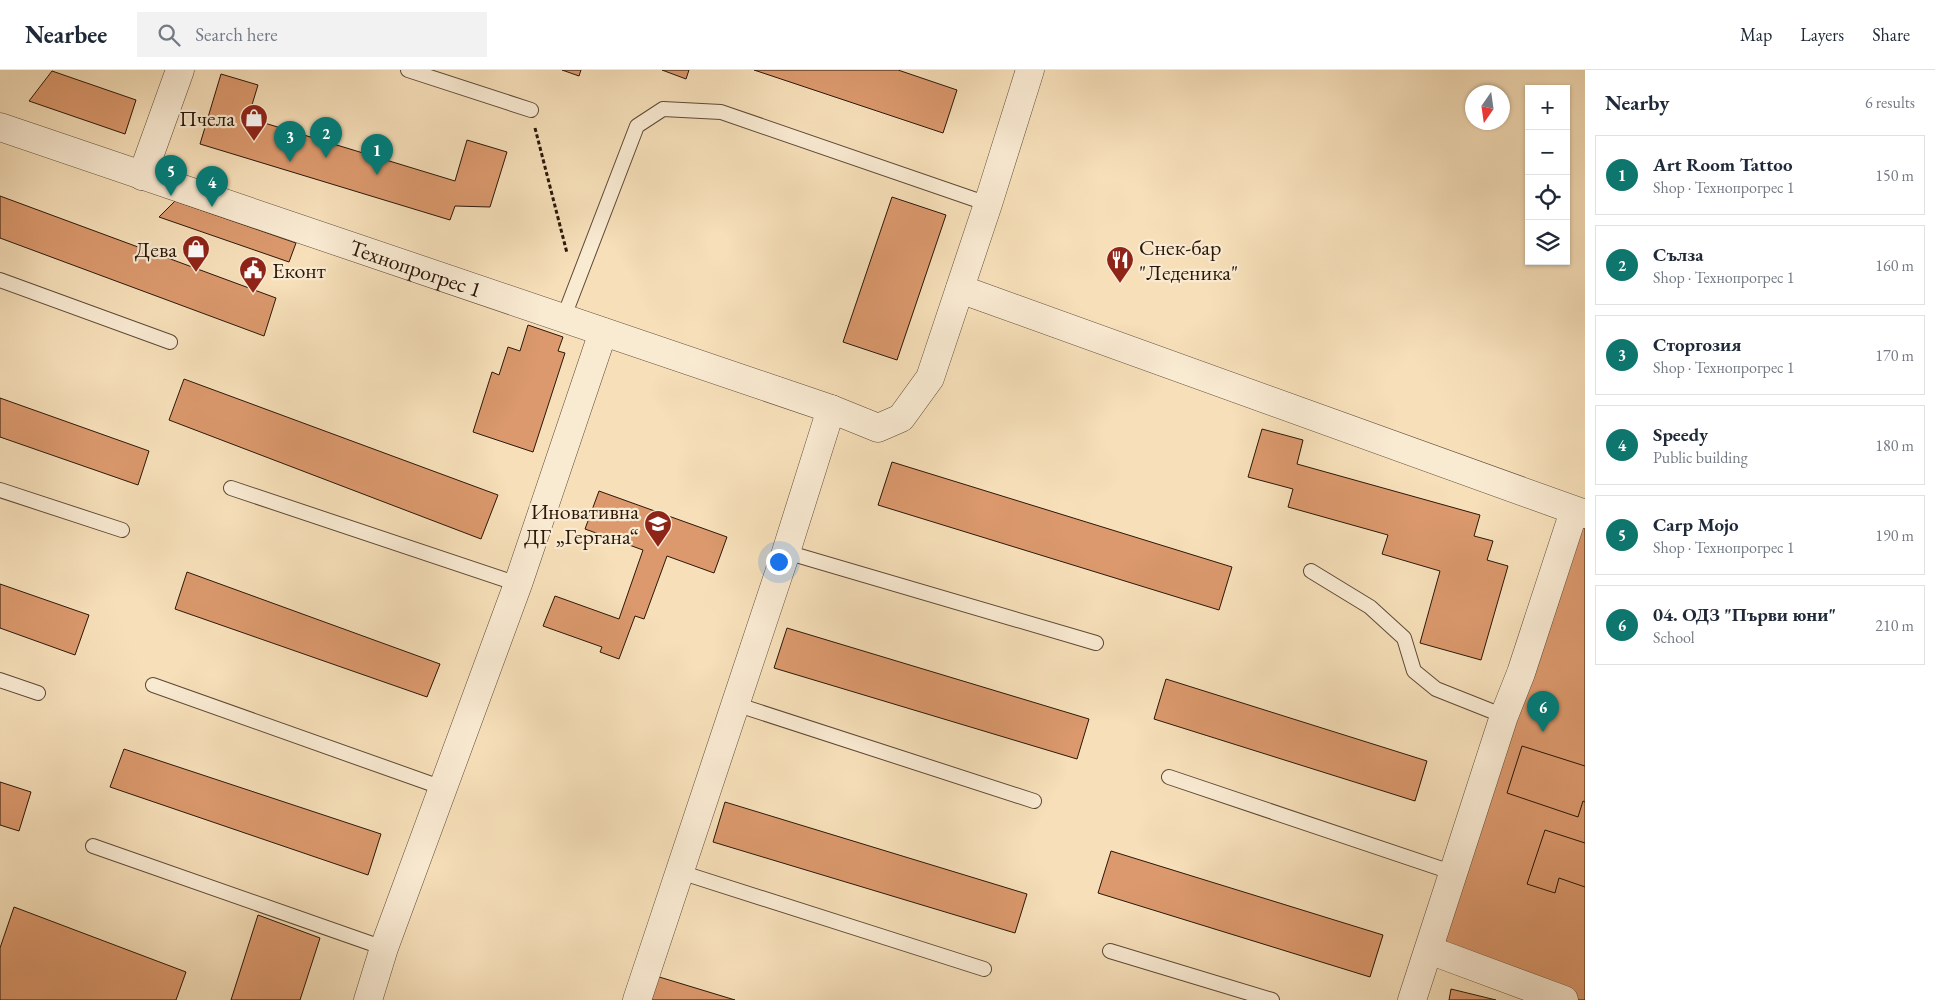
<!DOCTYPE html>
<html lang="en">
<head>
<meta charset="utf-8">
<style>
	:root { --surface:#fff; --page:#f2f2f3; --text:#1f2937; --muted:#747a83; --line:#e0e1e3; --accent:#0f766e }
	body { margin:0; font-family:"EB Garamond",serif; background:var(--page); color:var(--text) }
	.controls { position:absolute; right:15px; top:15px; display:grid; overflow:hidden; border-radius:0px; box-shadow:0 1px 4px #0004 }
	.controls button { width:45px; height:45px; display:grid; place-items:center; padding:0; border:0; border-bottom:1px solid var(--line); background:var(--surface); color:var(--text); font:25px sans-serif }
	.compass { position:absolute; left:1465px; top:15px; width:45px; height:45px; border-radius:50%; background:var(--surface); box-shadow:0 1px 4px #0004; rotate:193deg }
	.you { position:absolute; left:778px; top:491px; width:18px; height:18px; margin:-12px; border:4px solid #fff; border-radius:50%; background:#1a73e8; box-shadow:0 0 0 8px #1a73e833 }
	.badge { display:grid; place-items:center; width:32px; height:32px; border-radius:50%; background:var(--accent); color:#fff; font-size:16px; font-weight:700 }
	.pin { position:absolute; translate:-50% -41px; filter:drop-shadow(0 1px 2px #0008) }
	.pin::after { content:''; position:absolute; top:26px; width:18px; height:15px; background:inherit; clip-path:polygon(0 0,100% 0,50% 100%) }
	.list { margin:0; padding:0; list-style:none }
	h2 { display:flex; justify-content:space-between; align-items:center; height:65px; margin:0; padding:0 20px; font-size:21px }
	h2 small { font-size:16px; font-weight:400; color:var(--muted) }
	.list li { display:grid; grid-template-columns:32px 1fr auto; gap:15px; align-items:center; box-sizing:border-box; height:80px; margin:0 10px 10px; padding:0 10px; border:1px solid var(--line); border-radius:0px }
	.list b { display:block; font-size:19px; white-space:nowrap }
	.list p { margin:0; font-size:16px; white-space:nowrap; color:var(--muted) }
	.list em { font-size:16px; font-style:normal; color:var(--muted) }
	.icon { flex:none; width:28px; height:28px; fill:none; stroke:currentColor; stroke-width:2; stroke-linecap:round; stroke-linejoin:round }
	.map { position:relative; flex:none; width:1585px; height:930px; overflow:hidden }
	header { display:flex; align-items:center; gap:30px; box-sizing:border-box; height:70px; padding:0 25px; background:var(--surface); border-bottom:1px solid var(--line) }
	header strong { font-size:24px }
	nav { display:flex; gap:28px; margin-inline-start:auto; font-size:18px }
	.search { width:350px; height:45px; background:var(--page); display:flex; align-items:center; gap:12px; box-sizing:border-box; padding:0 18px; border-radius:0px; color:var(--muted); font-size:19px }
	main { display:flex }
	aside { flex:1; background:var(--surface) }
	.map>svg:first-child { display:block }
	.building { fill:#db996d; stroke:#2a1708 }
	.lines { fill:none; stroke-linecap:round; stroke-linejoin:round }
	.service-casing { stroke:#5d4934; stroke-width:16 }
	.minor-casing { stroke:#5d4934; stroke-width:29 }
	.path { stroke:#2a1708; stroke-width:3; stroke-dasharray:4 2.5; stroke-linecap:butt }
	.service { stroke:#f9ead2; stroke-width:14 }
	.minor { stroke:#f9ead2; stroke-width:28 }
	.labels { text-anchor:middle; stroke-width:4.5; stroke-linejoin:round; paint-order:stroke }
	.poi-label { font-size:22px; fill:#2a1708; stroke:#f9ead2; text-anchor:end }
	.street-label { font-size:22px; fill:#2a1708; stroke:#f9ead2 }
</style>
</head>
<body>
<header>
<strong>Nearbee</strong>
<div class="search"><svg class="icon" aria-label="search" viewBox="0 0 24 24"><circle cx="10" cy="10" r="6"/><path d="M15 15l6 6"/></svg>Search here</div>
<nav><a>Map</a><a>Layers</a><a>Share</a></nav>
</header>
<main>
<div class="map">
<svg width="1585" height="930" viewBox="0 0 1585 930">
	<rect width="100%" height="100%" fill="#f6dfb9"/>
	<filter id="stains"><feTurbulence type="fractalNoise" baseFrequency=".004" numOctaves="4"/><feColorMatrix values="0 0 0 0 .2 0 0 0 0 .09 0 0 0 0 .02 0 0 0 .5 -.17"/></filter>
	<radialGradient id="worn" r=".72"><stop offset=".6" stop-color="#630" stop-opacity="0"/><stop offset="1" stop-color="#630" stop-opacity=".3"/></radialGradient>
	<g class="building">
		<polygon points="562,0 581,0 579,6"/>
		<polygon points="662,0 689,0 686,9"/>
		<polygon points="754,0 898,0 957,20 943,63"/>
		<polygon points="52,1 136,30 125,64 29,31"/>
		<polygon points="221,4 258,15 248,48 455,111 467,70 507,82 490,137 455,136 450,150 200,74"/>
		<polygon points="0,126 276,228 264,266 0,168"/>
		<polygon points="892,127 946,145 897,290 843,272"/>
		<polygon points="175,131 296,173 289,192 159,147"/>
		<polygon points="528,255 563,267 558,281 565,283 533,382 473,362 492,302 499,305 508,277 520,281"/>
		<polygon points="184,309 498,425 481,469 169,350"/>
		<polygon points="0,328 149,381 138,415 0,367"/>
		<polygon points="1262,359 1303,370 1297,394 1480,445 1474,466 1493,471 1487,490 1508,496 1481,590 1420,573 1440,501 1382,484 1388,465 1288,437 1293,419 1248,407"/>
		<polygon points="892,392 1232,497 1219,540 878,435"/>
		<polygon points="599,421 727,467 714,503 667,486 644,549 635,546 619,589 600,582 602,577 543,556 555,526 619,549 643,480 585,459"/>
		<polygon points="1585,444 1585,930 1564,930 1429,880"/>
		<polygon points="187,502 440,594 427,627 175,539"/>
		<polygon points="0,514 89,545 75,585 0,558"/>
		<polygon points="787,558 1089,649 1077,689 774,598"/>
		<polygon points="1166,609 1427,691 1415,731 1154,649"/>
		<polygon points="1522,676 1585,696 1585,732 1583,731 1578,747 1507,723"/>
		<polygon points="124,679 381,764 368,805 110,717"/>
		<polygon points="0,712 31,722 19,761 0,755"/>
		<polygon points="725,732 1027,824 1015,863 713,772"/>
		<polygon points="1545,760 1585,773 1585,817 1559,808 1555,823 1527,814"/>
		<polygon points="1111,781 1383,865 1370,907 1098,823"/>
		<polygon points="14,837 186,902 176,930 0,930 0,878"/>
		<polygon points="258,845 320,868 300,930 231,930"/>
		<polygon points="656,906 735,930 649,930"/>
		<polygon points="1451,919 1496,930 1449,930"/>
	</g>
	<g class="lines">
		<defs>
			<g id="service">
				<polyline points="408,0 531,40"/>
				<polyline points="0,210 170,272"/>
				<polyline points="563,249 637,56 663,39 721,42 988,134"/>
				<polyline points="231,418 518,514"/>
				<polyline points="0,420 122,460"/>
				<polyline points="786,482 1096,573"/>
				<polyline points="1311,501 1370,537 1404,568 1414,601 1436,619 1504,646"/>
				<polyline points="0,610 38,623"/>
				<polyline points="153,615 443,718"/>
				<polyline points="735,634 1034,731"/>
				<polyline points="1169,707 1454,803"/>
				<polyline points="93,776 384,878"/>
				<polyline points="680,802 984,899"/>
				<polyline points="1110,881 1272,930"/>
			</g>
			<g id="minor">
				<path id="s1" d="M0,57l831,282 47,19 23,-10 29,-40 58,-174 42,-134"/>
				<polyline points="142,106 180,0"/>
				<polyline points="960,219 1585,444"/>
				<polyline points="1429,880 1564,930"/>
				<polyline points="368,930 384,878 518,514 603,262"/>
				<polyline points="637,930 786,482 831,339"/>
				<polyline points="1412,930 1504,646 1521,603 1574,441"/>
			</g>
		</defs>
		<use href="#service" class="service-casing"/>
		<use href="#minor" class="minor-casing"/>
		<polyline class="path" points="535,58 567,183"/>
		<use href="#service" class="service"/>
		<use href="#minor" class="minor"/>
	</g>
	<defs>
		<symbol id="shop-pin" viewBox="-11 -11 22 30"><path d="M0 17L-7.5 6A9.5 9.5 0 1 1 7.5 6Z" fill="#8f2418" stroke="#f9ead2"/><path d="M-5-2.5h2.3a2.7 3.5 0 0 1 5.4 0H5L5.5 6h-11ZM-1.5-2.5h3a1.5 2.3 0 0 0-3 0Z" fill="#fff"/></symbol>
		<symbol id="restaurant-pin" viewBox="-11 -11 22 30"><path d="M0 17L-7.5 6A9.5 9.5 0 1 1 7.5 6Z" fill="#8f2418" stroke="#f9ead2"/><path d="M-5-6h1v4h1v-4h1v4h1v-4h1v5L-1.5 .5V6h-2V.5L-5-1ZM5-6V6H3V1.5H1.5Q1.5-4 5-6Z" fill="#fff"/></symbol>
		<symbol id="civic-pin" viewBox="-11 -11 22 30"><path d="M0 17L-7.5 6A9.5 9.5 0 1 1 7.5 6Z" fill="#8f2418" stroke="#f9ead2"/><path d="M-.6-6.5H3V-4.5H.6V-3L4-1V1h2V6H-6V1h2V-1L-.6-3ZM-1.2 2.5V6h2.4V2.5Z" fill="#fff"/></symbol>
		<symbol id="school-pin" viewBox="-11 -11 22 30"><path d="M0 17L-7.5 6A9.5 9.5 0 1 1 7.5 6Z" fill="#8f2418" stroke="#f9ead2"/><path d="M0-5L7-2L0 1L-7-2ZM-4 1L0 2.5L4 1V4Q0 6-4 4Z" fill="#fff"/></symbol>
	</defs>
	<g fill-rule="evenodd">
		<use href="#shop-pin" x="238" y="32" width="32" height="43"/>
		<use href="#shop-pin" x="180" y="163" width="32" height="43"/>
		<use href="#restaurant-pin" x="1104" y="174" width="32" height="43"/>
		<use href="#civic-pin" x="237" y="184" width="32" height="43"/>
		<use href="#school-pin" x="642" y="438" width="32" height="43"/>
	</g>
	<g class="labels">
		<g class="poi-label">
			<text x="235" y="56">Пчела</text>
			<text x="1139" y="185" text-anchor="start">Снек-бар<tspan x="1139" dy="25">"Леденика"</tspan></text>
			<text x="177" y="187">Дева</text>
			<text x="272" y="208" text-anchor="start">Еконт</text>
			<text x="639" y="449">Иновативна<tspan x="639" dy="25">ДГ „Гергана“</tspan></text>
		</g>
		<g class="street-label">
			<text dy="8" stroke="none"><textPath href="#s1" startOffset="439">Технопрогрес 1</textPath></text>
		</g>
	</g>
	<rect width="100%" height="100%" filter="url(#stains)"/>
	<rect width="100%" height="100%" fill="url(#worn)"/>
</svg>
<div class="controls">
<button>+</button>
<button>−</button>
<button><svg class="icon" aria-label="locate" viewBox="0 0 24 24"><circle cx="12" cy="12" r="6"/><path d="M12 2v4M12 18v4M2 12h4M18 12h4"/></svg></button>
<button><svg class="icon" aria-label="layers" viewBox="0 0 24 24"><path d="M12 4l9 5-9 5-9-5zM3 14l9 5 9-5"/></svg></button>
</div>
<svg class="compass" viewBox="-18 -18 36 36"><path d="M0-13l5 13h-10z" fill="#e53935"/><path d="M0 13l5-13h-10z" fill="#747a83"/></svg>
<div class="you"></div>
<div class="pin badge" style="left:377px;top:105px">1</div>
<div class="pin badge" style="left:326px;top:88px">2</div>
<div class="pin badge" style="left:290px;top:92px">3</div>
<div class="pin badge" style="left:212px;top:137px">4</div>
<div class="pin badge" style="left:171px;top:126px">5</div>
<div class="pin badge" style="left:1543px;top:662px">6</div>
</div>
<aside>
<h2>Nearby<small>6 results</small></h2>
<ul class="list">
<li><span class="badge">1</span><div><b>Art Room Tattoo</b><p>Shop · Технопрогрес 1</p></div><em>150 m</em></li>
<li><span class="badge">2</span><div><b>Сълза</b><p>Shop · Технопрогрес 1</p></div><em>160 m</em></li>
<li><span class="badge">3</span><div><b>Сторгозия</b><p>Shop · Технопрогрес 1</p></div><em>170 m</em></li>
<li><span class="badge">4</span><div><b>Speedy</b><p>Public building</p></div><em>180 m</em></li>
<li><span class="badge">5</span><div><b>Carp Mojo</b><p>Shop · Технопрогрес 1</p></div><em>190 m</em></li>
<li><span class="badge">6</span><div><b>04. ОДЗ &quot;Първи юни&quot;</b><p>School</p></div><em>210 m</em></li>
</ul>
</aside>
</main>
</body>
</html>
